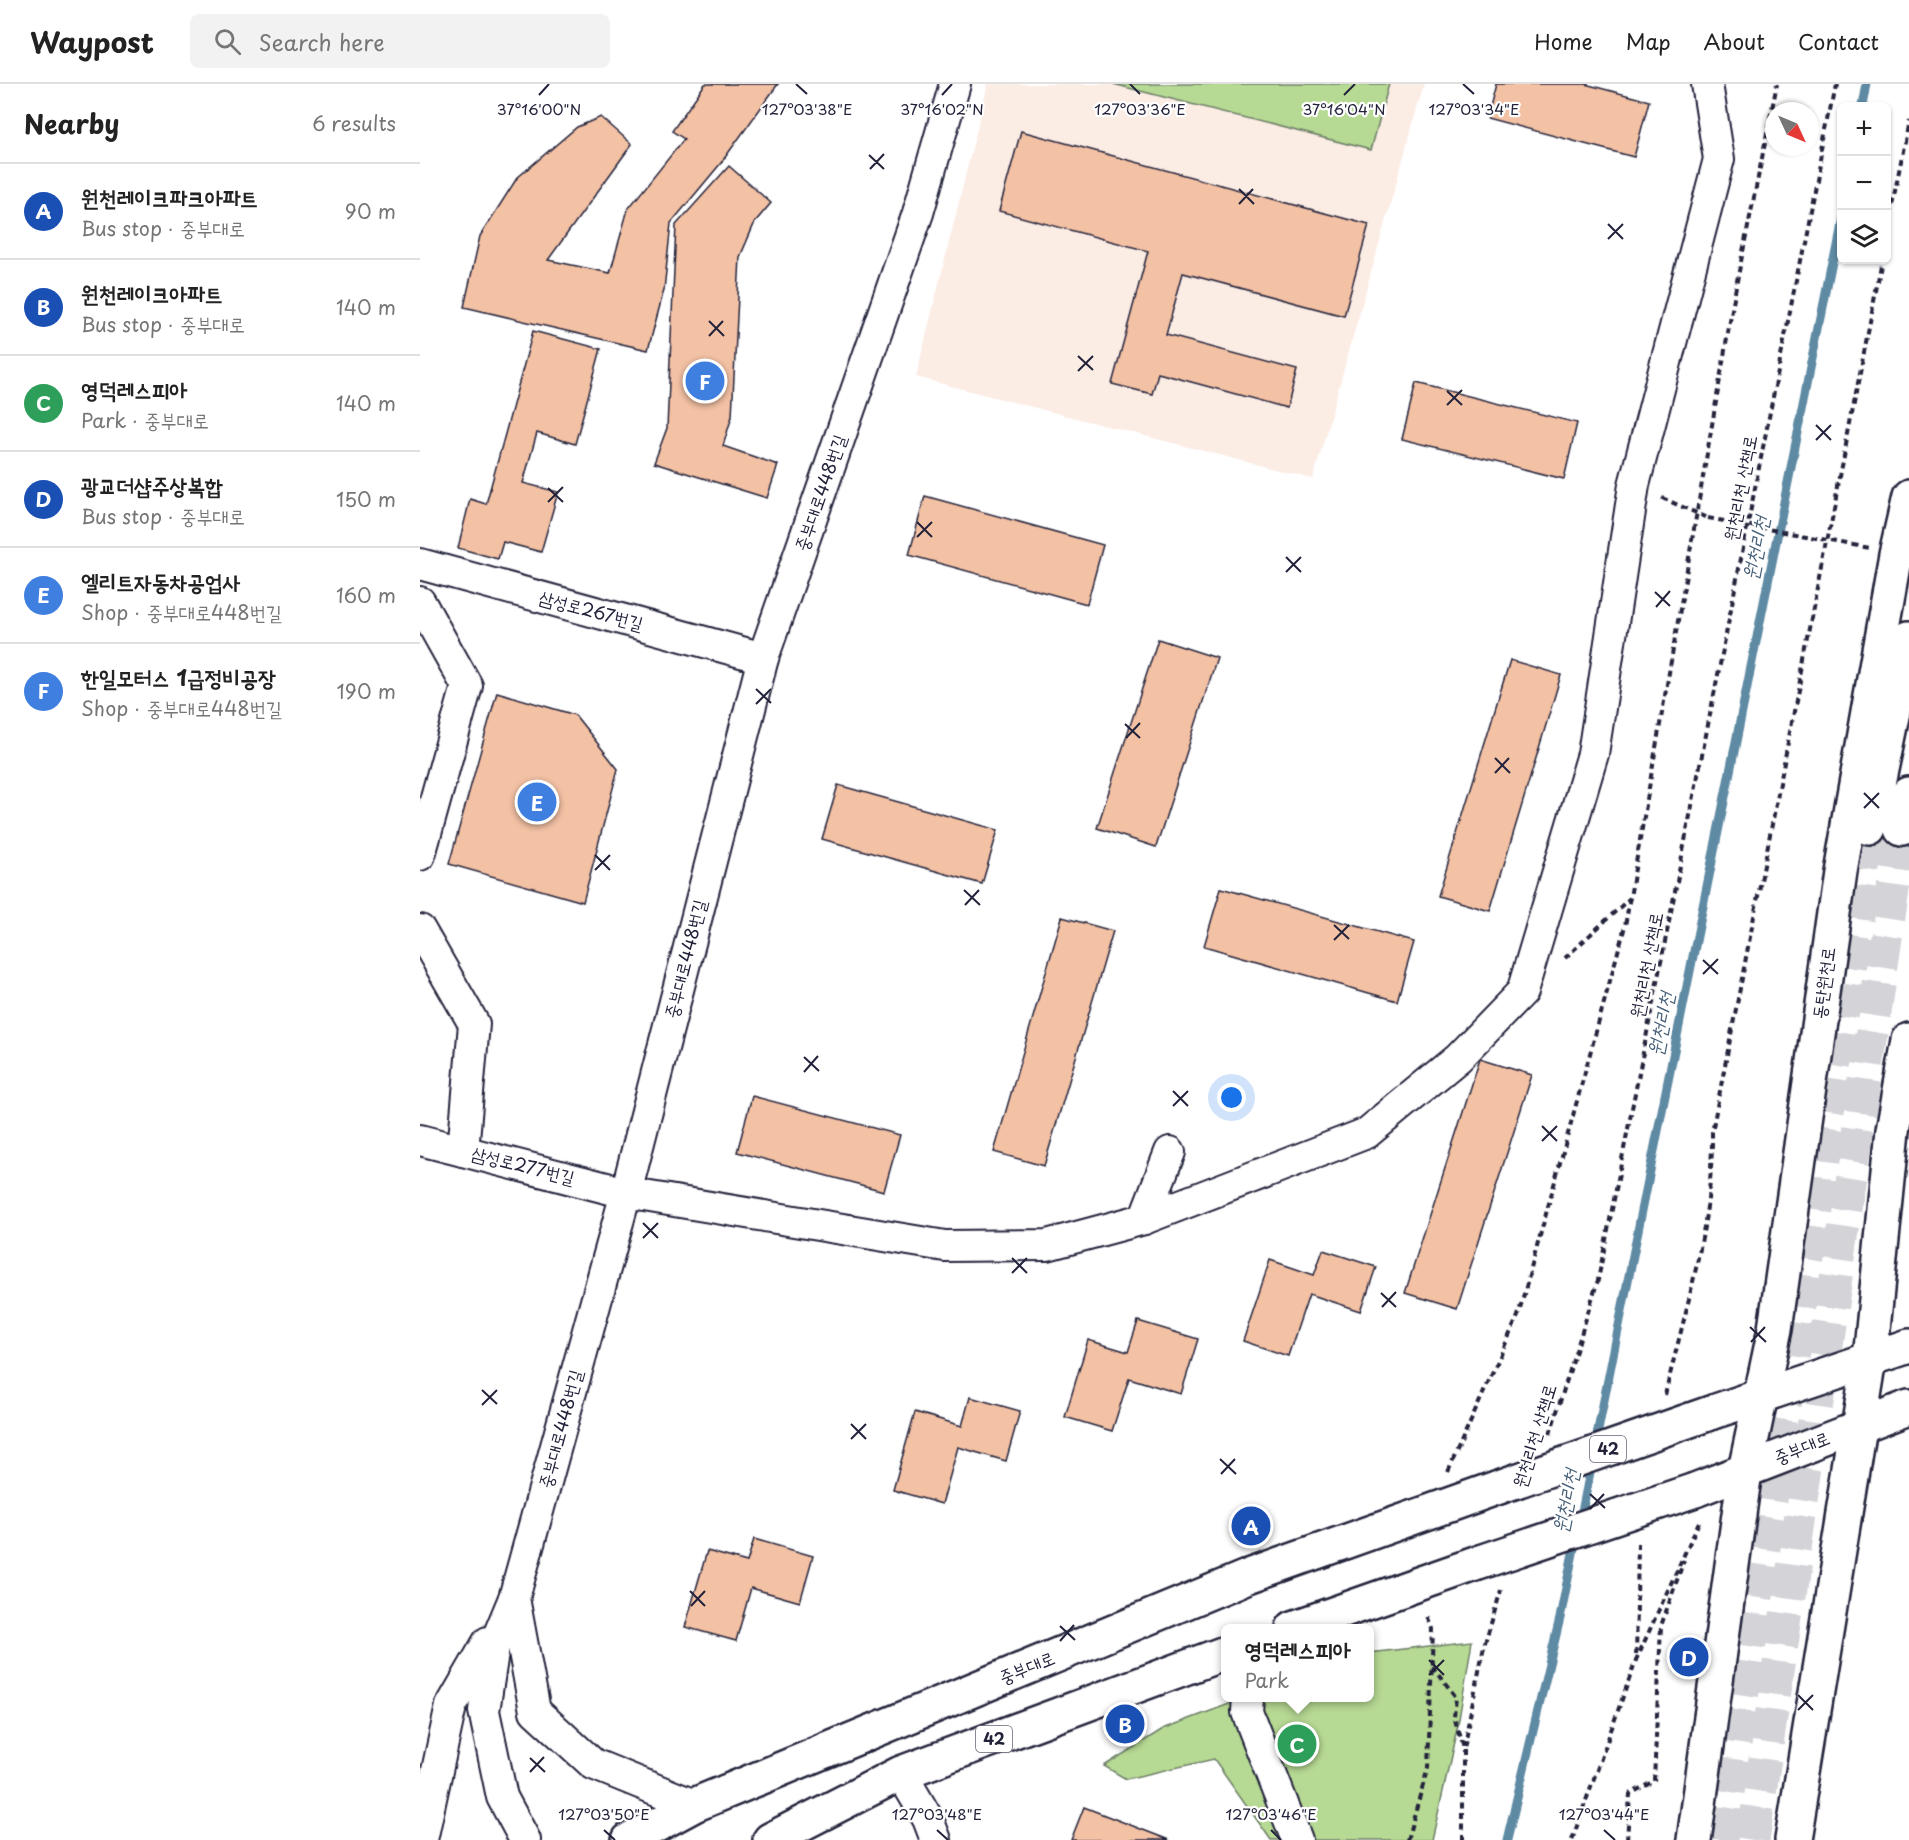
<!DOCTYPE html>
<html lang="en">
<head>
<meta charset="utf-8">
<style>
	:root { --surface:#fff; --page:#f2f2f2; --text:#222; --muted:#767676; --line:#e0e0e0; --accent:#ea580c }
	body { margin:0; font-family:"Playpen Sans","Poor Story",sans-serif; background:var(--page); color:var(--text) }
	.controls { position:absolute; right:18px; top:18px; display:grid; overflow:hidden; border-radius:9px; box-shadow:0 2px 4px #0004 }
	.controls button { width:54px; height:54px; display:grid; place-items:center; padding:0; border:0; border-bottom:2px solid var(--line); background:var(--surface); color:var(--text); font:30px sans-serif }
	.compass { position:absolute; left:1345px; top:18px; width:54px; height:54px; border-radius:50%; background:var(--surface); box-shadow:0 2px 4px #0004; rotate:134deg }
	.you { position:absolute; left:812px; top:1014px; width:21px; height:21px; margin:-15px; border:4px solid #fff; border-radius:50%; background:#1a73e8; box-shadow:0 0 0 9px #1a73e833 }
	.badge { display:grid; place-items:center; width:39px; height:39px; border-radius:50%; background:var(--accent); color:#fff; font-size:20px; font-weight:700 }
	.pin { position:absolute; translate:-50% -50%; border:3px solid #fff; box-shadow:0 2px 6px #0006 }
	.popup { position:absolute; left:801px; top:1540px; width:153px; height:78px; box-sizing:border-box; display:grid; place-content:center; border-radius:9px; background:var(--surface); filter:drop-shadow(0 2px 4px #0005); font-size:20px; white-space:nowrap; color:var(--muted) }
	.popup b { font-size:22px; color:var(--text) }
	.popup::after { content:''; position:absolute; left:50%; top:100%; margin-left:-12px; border:12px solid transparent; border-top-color:var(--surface) }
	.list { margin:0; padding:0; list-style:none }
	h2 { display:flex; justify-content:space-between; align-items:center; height:78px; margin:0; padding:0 24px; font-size:26px }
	h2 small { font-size:20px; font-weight:400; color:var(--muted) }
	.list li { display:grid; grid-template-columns:39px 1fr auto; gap:18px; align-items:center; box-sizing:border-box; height:96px; padding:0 24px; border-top:2px solid var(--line) }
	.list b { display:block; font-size:22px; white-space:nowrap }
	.list p { margin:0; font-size:20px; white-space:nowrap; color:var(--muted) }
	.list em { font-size:20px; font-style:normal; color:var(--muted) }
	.icon { flex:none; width:33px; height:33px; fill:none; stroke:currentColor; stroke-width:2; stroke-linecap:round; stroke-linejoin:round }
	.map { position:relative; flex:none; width:1489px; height:1756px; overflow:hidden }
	header { display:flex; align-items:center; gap:36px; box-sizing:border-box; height:84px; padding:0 30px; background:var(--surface); border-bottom:2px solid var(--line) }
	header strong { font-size:28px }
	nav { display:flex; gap:33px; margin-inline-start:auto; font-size:21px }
	.search { width:420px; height:54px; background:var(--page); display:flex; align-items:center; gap:15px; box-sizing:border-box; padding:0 21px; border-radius:9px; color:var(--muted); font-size:22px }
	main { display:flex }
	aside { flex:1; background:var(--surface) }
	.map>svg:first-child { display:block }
	.built { fill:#fbece4 }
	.green { fill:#b6d993; stroke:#6c7e67; stroke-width:1.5 }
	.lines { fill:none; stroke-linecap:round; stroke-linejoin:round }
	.stream { stroke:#5f8aa3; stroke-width:9 }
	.building { fill:#f3c1a4; stroke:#22223b; stroke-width:1.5 }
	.major-tunnel { stroke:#d3d3d8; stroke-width:33; stroke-dasharray:33 16; stroke-linecap:butt }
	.minor-casing { stroke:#22223b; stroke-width:34 }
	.major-casing { stroke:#22223b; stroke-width:38 }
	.path { stroke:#22223b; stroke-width:4; stroke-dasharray:6 4.5; stroke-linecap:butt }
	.minor { stroke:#fff; stroke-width:30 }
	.major { stroke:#fff; stroke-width:33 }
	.major-bridge-casing { stroke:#22223b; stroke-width:38; stroke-linecap:butt }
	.path-bridge { stroke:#22223b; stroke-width:4; stroke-dasharray:6 4.5; stroke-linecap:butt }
	.major-bridge { stroke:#fff; stroke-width:33 }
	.ticks { fill:none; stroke:#22223b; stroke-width:2 }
	.labels { text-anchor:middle; stroke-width:4.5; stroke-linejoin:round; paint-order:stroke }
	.shield { fill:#fff; stroke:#646476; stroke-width:1.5 }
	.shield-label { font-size:16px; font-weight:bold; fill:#22223b }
	.street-label { font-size:18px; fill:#22223b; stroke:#fff }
	.water-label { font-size:20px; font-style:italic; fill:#465f78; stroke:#fff }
	.ticks-label { font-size:15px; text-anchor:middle; fill:#22223b; stroke:#fff; stroke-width:4.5; stroke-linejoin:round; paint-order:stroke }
</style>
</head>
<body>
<header>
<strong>Waypost</strong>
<div class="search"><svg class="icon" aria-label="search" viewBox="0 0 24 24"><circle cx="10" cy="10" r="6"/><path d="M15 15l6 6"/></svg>Search here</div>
<nav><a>Home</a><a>Map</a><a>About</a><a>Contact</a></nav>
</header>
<main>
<aside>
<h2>Nearby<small>6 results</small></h2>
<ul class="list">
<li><span class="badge" style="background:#1a4fb4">A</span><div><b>원천레이크파크아파트</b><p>Bus stop · 중부대로</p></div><em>90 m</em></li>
<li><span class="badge" style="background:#1a4fb4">B</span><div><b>원천레이크아파트</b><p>Bus stop · 중부대로</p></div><em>140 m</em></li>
<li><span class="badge" style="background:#2e9e5b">C</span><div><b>영덕레스피아</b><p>Park · 중부대로</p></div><em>140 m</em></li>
<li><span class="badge" style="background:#1a4fb4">D</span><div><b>광교더샵주상복합</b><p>Bus stop · 중부대로</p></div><em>150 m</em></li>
<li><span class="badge" style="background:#3f7fe0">E</span><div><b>엘리트자동차공업사</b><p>Shop · 중부대로448번길</p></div><em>160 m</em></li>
<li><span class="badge" style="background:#3f7fe0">F</span><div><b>한일모터스 1급정비공장</b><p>Shop · 중부대로448번길</p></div><em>190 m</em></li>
</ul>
</aside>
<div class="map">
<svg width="1489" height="1756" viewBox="0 0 1489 1756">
	<rect width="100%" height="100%" fill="#fff"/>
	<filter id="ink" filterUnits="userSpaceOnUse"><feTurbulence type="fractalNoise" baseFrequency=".0167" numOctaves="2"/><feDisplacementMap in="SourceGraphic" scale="12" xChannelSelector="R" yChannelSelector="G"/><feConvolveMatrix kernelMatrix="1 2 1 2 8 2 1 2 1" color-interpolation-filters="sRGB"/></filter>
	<g filter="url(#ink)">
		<polygon class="built" points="568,0 1004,0 893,395 496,293"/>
		<g class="green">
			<polygon points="693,0 969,0 951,66"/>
			<polygon points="1052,1557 1038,1641 1012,1756 851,1756 794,1675 706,1695 684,1682 743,1645 825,1614 949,1614 949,1569"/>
		</g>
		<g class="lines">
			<g class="stream">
				<polyline points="1443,22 1447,0"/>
				<polyline points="1175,1361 1422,129"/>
				<polyline points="1160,1438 1172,1378"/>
				<polyline points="1087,1756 1140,1534 1156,1454"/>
			</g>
		</g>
		<g class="building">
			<polygon points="285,0 358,0 301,79 251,139 244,206 228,266 44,223 60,152 97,94 157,43 181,33 212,60 128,176 190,189 208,125 264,55 252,47"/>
			<polygon points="1076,0 1165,0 1229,17 1214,73 1067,34"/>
			<polygon points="601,47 949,141 924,232 763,189 746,251 877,286 867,324 738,289 732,310 692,300 728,167 579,127"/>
			<polygon points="309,82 351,119 335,138 320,173 312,332 303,362 358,381 347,414 234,379 247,344 256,141"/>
			<polygon points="113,247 181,265 155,360 117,349 103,399 138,408 121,468 83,458 78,475 38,464 50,415 66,420"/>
			<polygon points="996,299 1157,339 1144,395 982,355"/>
			<polygon points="505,412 683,461 667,520 489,471"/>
			<polygon points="738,555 797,574 736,763 677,744"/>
			<polygon points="1090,576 1141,591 1070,827 1018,812"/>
			<polygon points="77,608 155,631 198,685 163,818 29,780"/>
			<polygon points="418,701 578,746 562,800 402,755"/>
			<polygon points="801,804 994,858 977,917 784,862"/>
			<polygon points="642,833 693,847 624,1082 574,1068"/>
			<polygon points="1060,975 1112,991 1037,1225 985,1209"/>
			<polygon points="332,1012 480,1051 464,1107 317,1068"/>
			<polygon points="903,1166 956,1183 941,1227 889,1210 868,1272 823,1257 850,1176 894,1191"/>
			<polygon points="718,1237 778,1255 761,1310 709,1294 692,1347 645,1333 668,1256 708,1268"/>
			<polygon points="550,1313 600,1327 586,1377 538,1363 522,1420 473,1406 495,1328 542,1342"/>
			<polygon points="334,1455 393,1472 380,1518 331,1504 316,1557 265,1543 287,1467 327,1478"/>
			<polygon points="664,1723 749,1756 651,1756"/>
		</g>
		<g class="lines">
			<g class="major-tunnel">
				<polyline points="1301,1756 1450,744"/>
				<polyline points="1333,1756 1482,745"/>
			</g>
			<defs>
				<g id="minor">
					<polyline points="0,480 343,574"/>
					<polyline points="0,518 47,602 0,771"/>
					<polyline points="0,846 54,940 43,1067"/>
					<polyline points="0,1056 206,1109 525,1162 627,1161 724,1135 750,1068"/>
					<polyline points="724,1135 947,1049 1038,974 1102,908 1173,670 1214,401 1299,75 1287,0"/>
					<polyline points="94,1514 115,1627 173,1680 274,1721"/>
					<polyline points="828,1614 827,1628 877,1756"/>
					<polyline points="481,1689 508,1735 516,1756"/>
					<polyline points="2,1756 31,1622 68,1558"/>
					<polyline points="105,1756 82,1713 64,1627 74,1562 94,1514 206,1109 343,574 498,129 535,0"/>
				</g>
				<g id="major">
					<polyline points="1450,744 1489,554"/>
					<polyline points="1482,745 1489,710"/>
					<polyline points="1296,1327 1489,1262"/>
					<polyline points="1275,1406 1489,1323"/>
					<polyline points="873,1544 1061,1478"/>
					<polyline points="209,1756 274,1721 829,1492 1079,1403"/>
					<polyline points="350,1756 481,1689 805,1569"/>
					<polyline points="1274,1756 1325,1387 1355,1245 1420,787 1476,470 1489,413"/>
					<polyline points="1372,1756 1450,1275 1473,1046 1489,956"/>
				</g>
			</defs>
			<use href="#minor" class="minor-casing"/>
			<use href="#major" class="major-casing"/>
			<g class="path">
				<polyline points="1466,152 1489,37"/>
				<polyline points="1242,414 1288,434"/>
				<polyline points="1145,874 1210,814"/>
				<path d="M1245,1311c21,-87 48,-173 47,-263l170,-872"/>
				<polyline points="1130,1350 1178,1196 1415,0"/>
				<polyline points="1028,1388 1098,1232 1205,842 1317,197 1357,0"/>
				<polyline points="1218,1459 1216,1576 1279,1438"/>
				<polyline points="1012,1582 1036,1613 1034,1633 1043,1665 1064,1563 1081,1506"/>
				<polyline points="987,1756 1008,1684 1013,1545 1007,1530"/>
				<polyline points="1043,1756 1043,1665"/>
				<polyline points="1152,1756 1216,1576"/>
				<polyline points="1207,1756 1210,1710 1234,1697 1241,1542 1264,1476"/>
			</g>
			<use href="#minor" class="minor"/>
			<use href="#major" class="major"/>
			<defs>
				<g id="major-bridge">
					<polyline points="1079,1403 1296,1327"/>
					<polyline points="1061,1478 1275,1406"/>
				</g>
			</defs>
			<use href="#major-bridge" class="major-bridge-casing"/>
			<polyline class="path-bridge" points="1288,434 1450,464"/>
			<use href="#major-bridge" class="major-bridge"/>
		</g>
	</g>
	<path class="ticks" d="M376,0l11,10M710,0l10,10M1043,0l11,10M119,11l10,-11M522,11l10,-11M924,11l11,-11M449,71l15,14M450,85l14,-15M819,105l15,15M819,120l14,-15M1188,140l15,15M1188,155l15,-15M289,237l15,15M289,252l14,-15M658,272l15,14M658,287l15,-15M1027,307l15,14M1027,321l15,-15M1396,341l15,15M1396,356l15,-15M128,404l15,14M128,418l15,-15M497,438l15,15M497,453l15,-15M866,473l15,15M866,488l15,-15M1235,508l15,14M1236,523l14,-16M336,605l15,14M336,620l15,-15M705,640l15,14M706,654l14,-15M1075,674l15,15M1075,689l14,-15M1444,709l15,15M1444,724l15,-15M175,771l15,15M175,786l15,-15M544,806l16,15M545,821l14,-15M914,841l15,14M914,856l15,-15M1283,876l15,14M1283,890l15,-15M384,973l15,14M384,988l14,-16M753,1007l15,15M753,1022l15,-15M1122,1042l15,15M1122,1057l15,-15M223,1139l15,15M223,1154l15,-15M592,1174l15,15M592,1189l15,-15M961,1209l15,14M962,1223l14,-15M1330,1243l16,15M1331,1258l14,-15M62,1306l15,14M62,1321l15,-15M431,1340l15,15M431,1355l15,-15M800,1375l16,15M801,1390l14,-15M1170,1410l15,14M1170,1425l14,-15M270,1507l15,15M271,1522l14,-15M640,1542l15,14M640,1557l14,-16M1009,1576l15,15M1009,1591l15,-15M1378,1611l15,15M1378,1626l15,-15M110,1674l15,14M110,1688l14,-15M184,1746l11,10M517,1746l11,10M851,1746l10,10M1184,1746l11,10"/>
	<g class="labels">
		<g class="shield">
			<rect x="1170" y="1352" width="36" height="26" rx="4.5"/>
			<rect x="556" y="1642" width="36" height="26" rx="4.5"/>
		</g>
		<g class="shield-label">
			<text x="1188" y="1371">42</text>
			<text x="574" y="1661">42</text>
		</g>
		<g class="street-label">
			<text transform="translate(1321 404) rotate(-79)" y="6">원천리천 산책로</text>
			<text transform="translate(401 409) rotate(-71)" y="6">중부대로448번길</text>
			<text transform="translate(171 527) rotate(15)" y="6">삼성로267번길</text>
			<text transform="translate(266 875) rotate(-76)" y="6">중부대로448번길</text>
			<text transform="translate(1227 881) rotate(-79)" y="6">원천리천 산책로</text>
			<text transform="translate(1404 899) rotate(-82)" y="6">동탄원천로</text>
			<text transform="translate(103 1082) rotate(14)" y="6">삼성로277번길</text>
			<text transform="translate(141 1345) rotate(-75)" y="6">중부대로448번길</text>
			<text transform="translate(1115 1352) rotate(-73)" y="6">원천리천 산책로</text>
			<text transform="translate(1382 1364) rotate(-22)" y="6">중부대로</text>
			<text transform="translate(607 1584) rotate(-22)" y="6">중부대로</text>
		</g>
		<g class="water-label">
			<text transform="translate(1336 464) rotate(-79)" y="7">원천리천</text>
			<text transform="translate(1241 940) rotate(-79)" y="7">원천리천</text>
			<text transform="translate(1146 1417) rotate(-79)" y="7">원천리천</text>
		</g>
	</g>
	<g class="ticks-label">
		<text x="387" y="31">127°03'38"E</text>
		<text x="720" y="31">127°03'36"E</text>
		<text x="1054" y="31">127°03'34"E</text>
		<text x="522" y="31">37°16'02"N</text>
		<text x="924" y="31">37°16'04"N</text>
		<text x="119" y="31">37°16'00"N</text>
		<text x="184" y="1736">127°03'50"E</text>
		<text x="517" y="1736">127°03'48"E</text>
		<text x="851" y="1736">127°03'46"E</text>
		<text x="1184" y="1736">127°03'44"E</text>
	</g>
</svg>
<div class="controls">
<button>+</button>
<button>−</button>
<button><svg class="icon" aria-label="layers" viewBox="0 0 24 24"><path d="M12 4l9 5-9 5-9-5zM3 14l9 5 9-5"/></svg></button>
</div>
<svg class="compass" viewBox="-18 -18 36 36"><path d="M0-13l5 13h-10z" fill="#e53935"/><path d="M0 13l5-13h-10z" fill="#767676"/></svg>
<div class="you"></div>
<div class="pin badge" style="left:831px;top:1442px;background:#1a4fb4">A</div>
<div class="pin badge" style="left:705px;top:1640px;background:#1a4fb4">B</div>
<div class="pin badge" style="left:877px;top:1660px;background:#2e9e5b">C</div>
<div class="popup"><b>영덕레스피아</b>Park</div>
<div class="pin badge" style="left:1269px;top:1573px;background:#1a4fb4">D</div>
<div class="pin badge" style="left:117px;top:718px;background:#3f7fe0">E</div>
<div class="pin badge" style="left:285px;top:297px;background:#3f7fe0">F</div>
</div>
</main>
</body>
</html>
